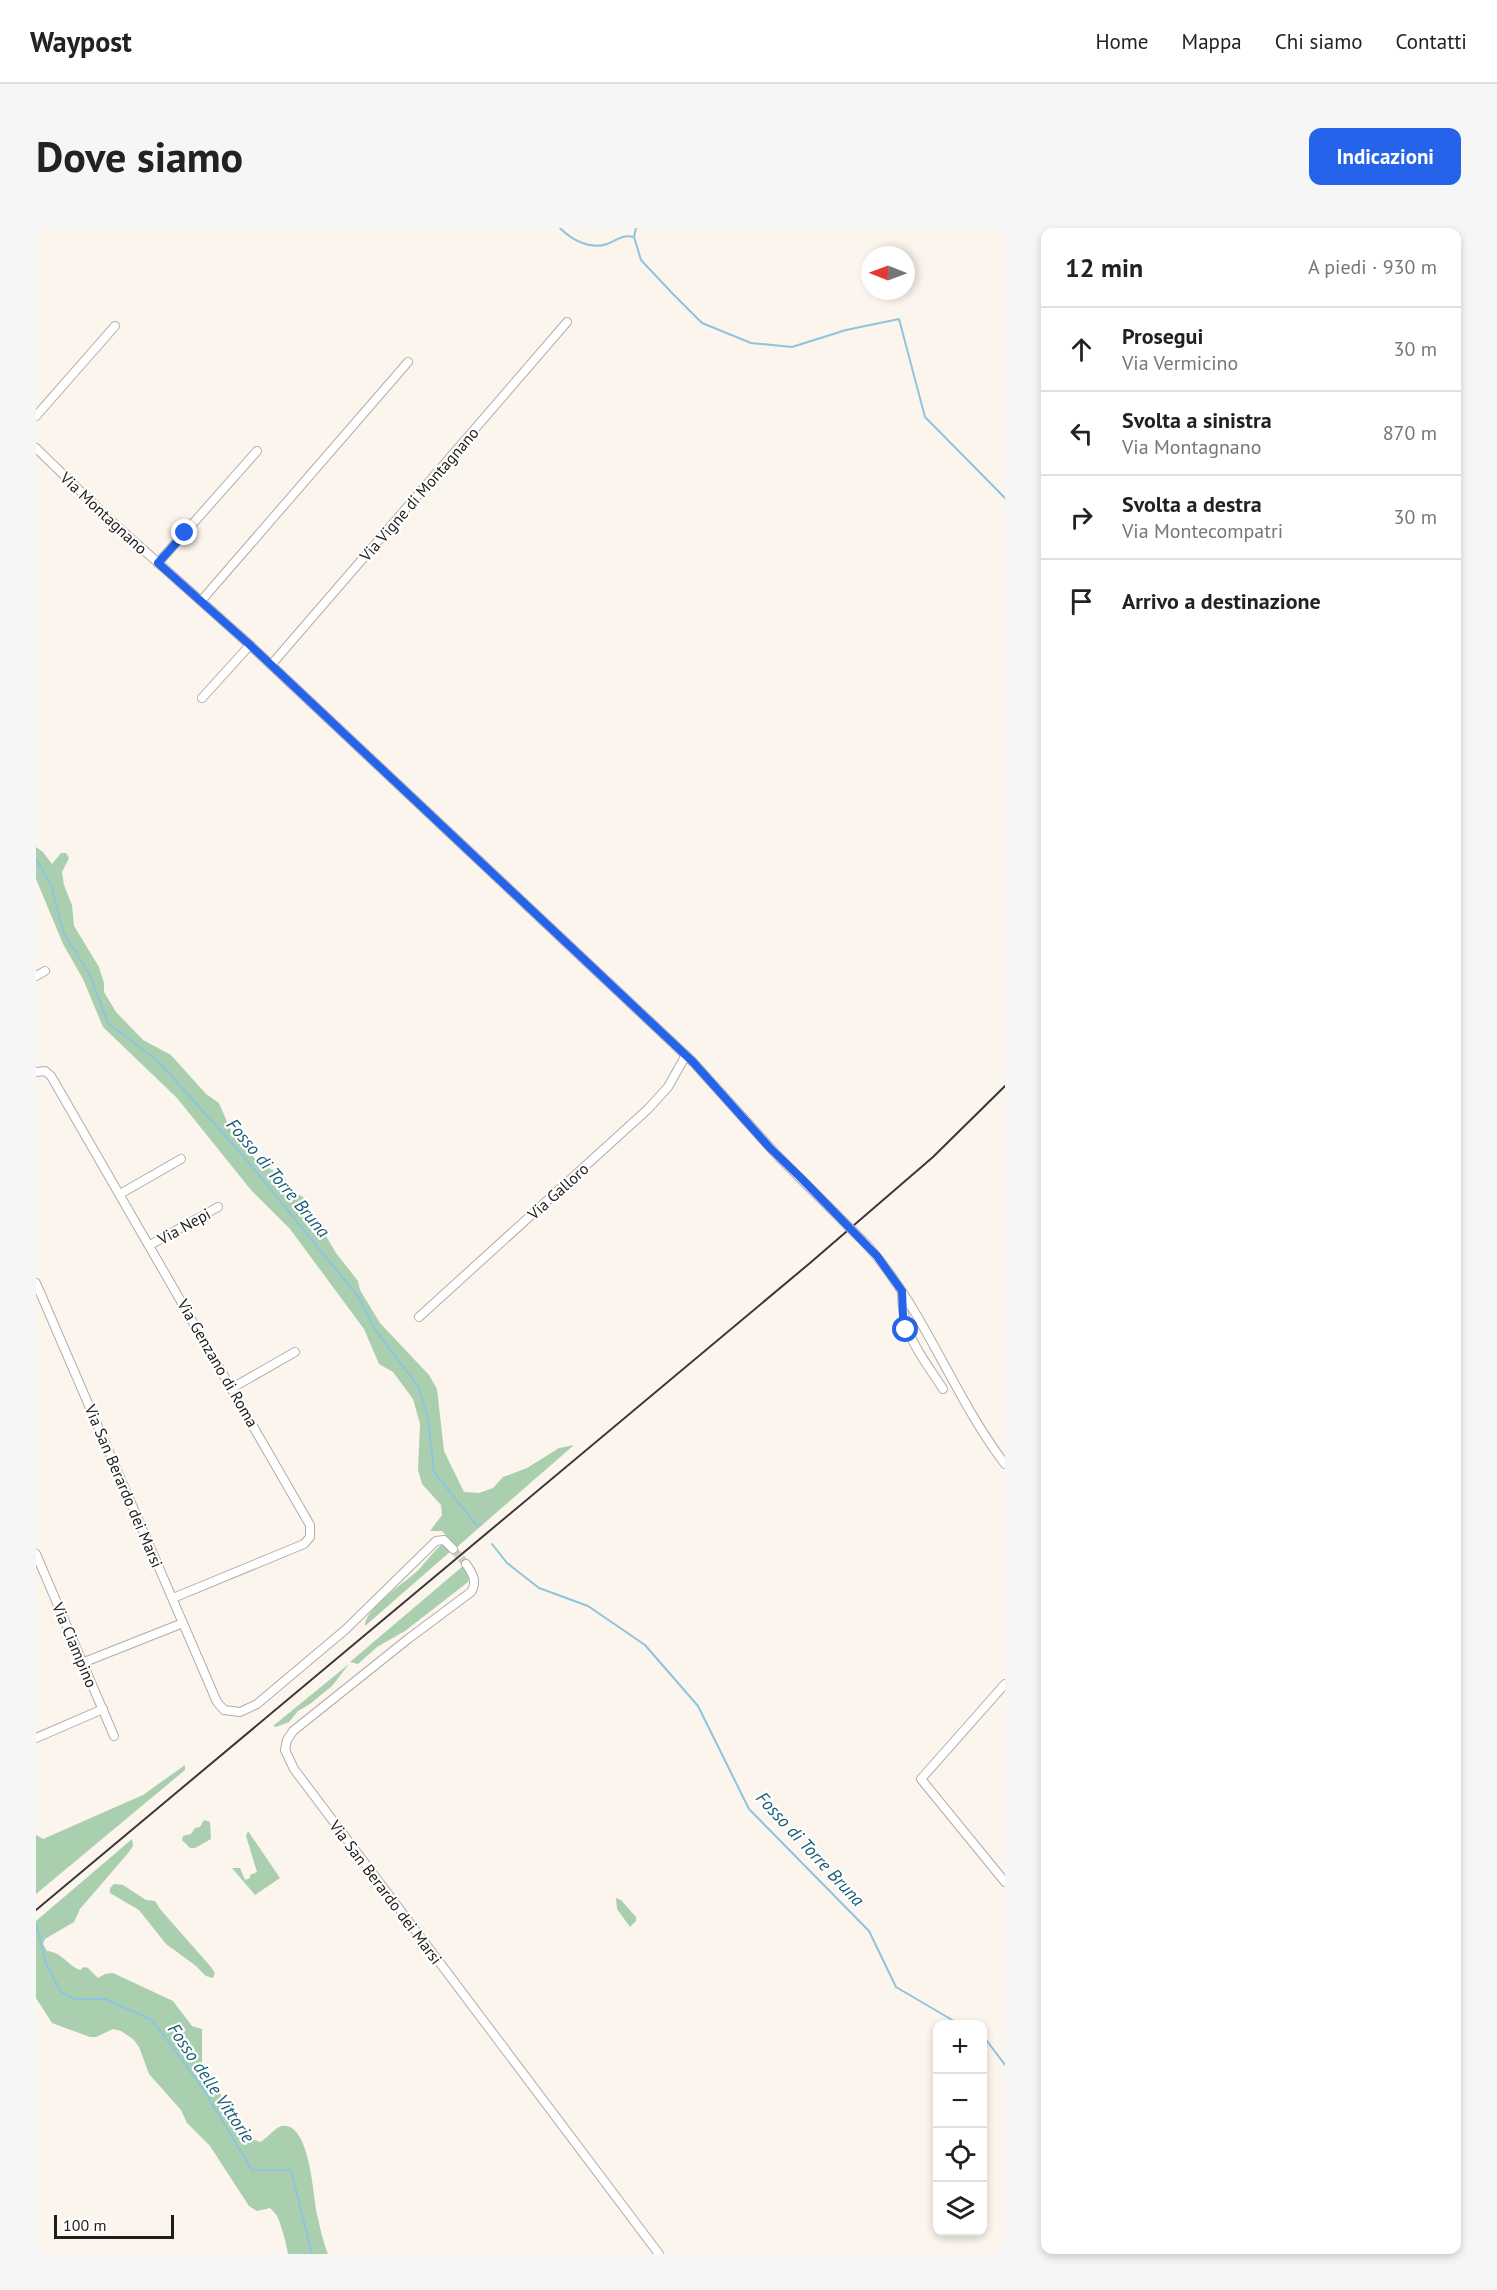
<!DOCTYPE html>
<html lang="it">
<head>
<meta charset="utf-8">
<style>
	:root { --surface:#fff; --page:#f6f6f6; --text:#222; --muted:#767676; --line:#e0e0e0; --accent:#2563eb }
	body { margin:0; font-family:"PT Sans",sans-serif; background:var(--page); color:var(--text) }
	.controls { position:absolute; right:18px; bottom:18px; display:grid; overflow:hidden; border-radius:12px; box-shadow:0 3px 9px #0003 }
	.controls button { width:54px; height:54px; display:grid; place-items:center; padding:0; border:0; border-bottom:2px solid var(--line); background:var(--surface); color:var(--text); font:30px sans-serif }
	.compass { position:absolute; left:825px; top:18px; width:54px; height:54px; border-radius:50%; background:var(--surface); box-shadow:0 3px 9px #0003; rotate:271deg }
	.scale { position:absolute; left:18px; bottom:15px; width:120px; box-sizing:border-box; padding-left:6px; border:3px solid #1e1d1a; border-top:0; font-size:16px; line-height:21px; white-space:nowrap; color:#1e1d1a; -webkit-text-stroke:4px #fff; paint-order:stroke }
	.stop { position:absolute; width:18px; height:18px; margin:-14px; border:4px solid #2563eb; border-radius:50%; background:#fff }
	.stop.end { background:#2563eb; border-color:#fff; box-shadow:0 2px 6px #0008 }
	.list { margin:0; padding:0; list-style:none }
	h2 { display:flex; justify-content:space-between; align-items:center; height:78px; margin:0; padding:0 24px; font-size:26px }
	h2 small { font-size:20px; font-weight:400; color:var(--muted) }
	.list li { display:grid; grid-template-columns:39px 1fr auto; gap:18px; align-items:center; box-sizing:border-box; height:84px; padding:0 24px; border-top:2px solid var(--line) }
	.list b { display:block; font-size:22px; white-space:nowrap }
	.list p { margin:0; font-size:20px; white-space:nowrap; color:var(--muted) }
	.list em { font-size:20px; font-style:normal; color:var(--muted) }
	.icon { flex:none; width:33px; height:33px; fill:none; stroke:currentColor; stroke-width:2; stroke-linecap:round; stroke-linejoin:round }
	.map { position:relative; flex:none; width:969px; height:2026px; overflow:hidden; border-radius:12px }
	header { display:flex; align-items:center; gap:36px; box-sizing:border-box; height:84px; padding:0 30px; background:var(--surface); border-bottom:2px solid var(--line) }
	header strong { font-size:28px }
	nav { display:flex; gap:33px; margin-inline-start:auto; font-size:21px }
	.intro { display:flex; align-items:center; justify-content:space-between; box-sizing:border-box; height:144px; padding:0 36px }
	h1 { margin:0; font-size:42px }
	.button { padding:15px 27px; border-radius:12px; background:var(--accent); color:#fff; font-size:21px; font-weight:700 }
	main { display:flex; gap:36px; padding:0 36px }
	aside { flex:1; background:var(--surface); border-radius:12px; box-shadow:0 3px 9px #0003 }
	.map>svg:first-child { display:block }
	.green { fill:#aacfaf }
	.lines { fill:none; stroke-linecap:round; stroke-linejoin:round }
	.stream { stroke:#8dc5df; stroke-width:2 }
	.minor-tunnel { stroke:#cfcac3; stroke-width:8; stroke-dasharray:8 4; stroke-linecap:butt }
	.minor-casing { stroke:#b2ada6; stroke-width:10 }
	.minor { stroke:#fff; stroke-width:8 }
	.rail { stroke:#3a3834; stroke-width:2 }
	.minor-bridge-casing { stroke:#b2ada6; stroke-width:10; stroke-linecap:butt }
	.minor-bridge { stroke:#fff; stroke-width:8 }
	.route { stroke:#2563eb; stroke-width:8 }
	.labels { text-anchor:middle; stroke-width:4.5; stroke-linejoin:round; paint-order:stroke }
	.street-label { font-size:16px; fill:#1e1d1a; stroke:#fff }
	.water-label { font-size:18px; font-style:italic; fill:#175c77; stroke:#fff }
</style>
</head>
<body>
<header>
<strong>Waypost</strong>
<nav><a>Home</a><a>Mappa</a><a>Chi siamo</a><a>Contatti</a></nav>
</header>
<div class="intro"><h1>Dove siamo</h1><a class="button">Indicazioni</a></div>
<main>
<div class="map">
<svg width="969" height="2026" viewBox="0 0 969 2026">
	<rect width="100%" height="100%" fill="#fbf5ed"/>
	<g class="green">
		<polygon points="0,619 7,624 16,636 25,625 30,625 33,630 26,644 28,657 36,677 38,698 63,739 68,755 68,764 80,784 107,812 135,827 170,866 183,875 195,903 222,934 247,948 259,965 267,969 300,1025 322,1053 324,1062 344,1095 393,1147 401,1161 408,1223 428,1264 443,1265 457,1260 467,1249 491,1240 523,1220 538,1217 421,1319 406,1303 394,1303 406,1287 405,1277 386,1256 382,1242 384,1196 377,1171 357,1144 343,1136 328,1101 254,1001 215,962 141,870 67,799 47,751 27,716 0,651"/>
		<path d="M408,1315l7,8 -86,75c-1,-16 37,-42 49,-52 11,-9 18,-23 30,-31z"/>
		<polygon points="427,1338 434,1347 432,1354 369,1403 341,1419 322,1436 314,1434"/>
		<polygon points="313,1436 296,1458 274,1476 262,1483 253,1494 240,1499 237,1498"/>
		<polygon points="149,1537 149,1542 0,1666 0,1607 7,1611 107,1567"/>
		<polygon points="168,1592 174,1594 175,1611 159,1620 154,1620 146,1612 147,1608 155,1606 159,1600 164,1599"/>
		<polygon points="212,1603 244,1650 219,1667 196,1640 204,1640 209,1652 214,1650 214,1647 221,1644 210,1608"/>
		<path d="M96,1611l1,7 -4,6 -49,57 -6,13 -29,17 -2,5 4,7c15,1 20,14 33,19l4,-3 4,1 10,10 7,-4 8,-1 60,28 19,25 10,3v46c28,12 21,55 58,67 8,-4 14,-14 22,-16 28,-4 31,69 35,88 3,13 6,28 11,40h-40c0,-5 -8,-33 -11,-38 0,-1 -6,-7 -7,-8l-13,3 -8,-5 -39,-60 -23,-23 -6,-13 -32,-36 -10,-27 -6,-8 -12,-8 -8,-2 -17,8h-6l-38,-14 -16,-25v-77z"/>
		<polygon points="78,1656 87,1657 110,1672 119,1673 124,1681 175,1739 179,1745 177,1750 170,1748 160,1738 130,1716 103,1682 74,1665 74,1660"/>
		<polygon points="580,1670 585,1672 600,1689 600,1693 594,1699 581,1681"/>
	</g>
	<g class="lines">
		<g class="stream">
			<path d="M524,0c12,12 30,22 47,16 11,-4 15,-10 27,-7"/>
			<polyline points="600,0 598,9 605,32 637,66 666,95 715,115 756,119 810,102 863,91 889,189 969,270"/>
			<polyline points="0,631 15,657 28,706 53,745 72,795 122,833 210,931 324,1071 340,1103 382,1158 392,1190 398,1244 442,1299"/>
			<polyline points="456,1316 471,1335 503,1360 552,1378 609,1417 662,1478 713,1581 833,1703 860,1759 923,1796"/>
			<polyline points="0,1695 10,1735 25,1764 39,1771 69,1771 116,1792 166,1859 216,1942 255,1942 276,2026"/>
			<polyline points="946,1810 951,1813 969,1837"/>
		</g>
		<polyline class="minor-tunnel" points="417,1321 430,1336"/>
		<defs>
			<g id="minor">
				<polyline points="0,188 79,98"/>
				<polyline points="0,220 72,290 214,417 657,834 740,926 792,978"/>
				<polyline points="122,335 221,223"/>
				<polyline points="165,373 372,134"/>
				<polyline points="235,437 531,94"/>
				<polyline points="166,470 214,417"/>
				<polyline points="0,748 9,743"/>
				<polyline points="0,844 9,843 15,848 274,1297 274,1309 268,1316 137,1370"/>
				<polyline points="84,966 145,931"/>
				<polyline points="114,1017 182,979"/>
				<path d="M832,1018c57,65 85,150 137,218"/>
				<polyline points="0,1055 181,1474 188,1482 204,1484 221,1476 309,1402 400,1313 408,1312 417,1321"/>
				<path d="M866,1064c0,43 19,63 41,97"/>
				<polyline points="383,1089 612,881 632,859 650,827"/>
				<polyline points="196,1160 259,1124"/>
				<polyline points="0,1326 78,1508"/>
				<path d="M430,1336c6,9 12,17 5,28l-63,47 -115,92 -6,9 -2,10 9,19 365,485"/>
				<polyline points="46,1435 147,1395"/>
				<polyline points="969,1456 885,1551 969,1654"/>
				<polyline points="0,1510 67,1481"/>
			</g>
		</defs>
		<use href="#minor" class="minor-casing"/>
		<use href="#minor" class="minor"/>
		<polyline class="rail" points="0,1682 774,1035 897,929 969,858"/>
		<defs>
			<polyline id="minor-bridge" points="792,978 832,1018"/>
		</defs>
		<use href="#minor-bridge" class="minor-bridge-casing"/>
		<use href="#minor-bridge" class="minor-bridge"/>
	</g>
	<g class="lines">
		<polyline class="route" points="149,305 122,335 214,417 657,834 734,920 766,951 841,1028 866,1063 867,1088 870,1102"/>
	</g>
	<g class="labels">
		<g class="street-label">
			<text transform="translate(383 266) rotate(-49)" y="6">Via Vigne di Montagnano</text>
			<text transform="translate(68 285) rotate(43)" y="6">Via Montagnano</text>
			<text transform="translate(522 963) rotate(-42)" y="6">Via Galloro</text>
			<text transform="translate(148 998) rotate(-29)" y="6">Via Nepi</text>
			<text transform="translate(182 1135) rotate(60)" y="6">Via Genzano di Roma</text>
			<text transform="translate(88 1258) rotate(67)" y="6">Via San Berardo dei Marsi</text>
			<text transform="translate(39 1417) rotate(67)" y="6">Via Ciampino</text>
			<text transform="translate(350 1664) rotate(53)" y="6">Via San Berardo dei Marsi</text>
		</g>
		<g class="water-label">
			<text transform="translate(242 950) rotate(50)" y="6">Fosso di Torre Bruna</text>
			<text transform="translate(774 1621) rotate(47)" y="6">Fosso di Torre Bruna</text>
			<text transform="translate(175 1855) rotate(56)" y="6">Fosso delle Vittorie</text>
		</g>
	</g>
</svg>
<div class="controls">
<button>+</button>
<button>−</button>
<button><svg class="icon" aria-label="locate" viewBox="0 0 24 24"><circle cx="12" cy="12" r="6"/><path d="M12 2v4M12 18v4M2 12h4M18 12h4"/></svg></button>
<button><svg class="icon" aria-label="layers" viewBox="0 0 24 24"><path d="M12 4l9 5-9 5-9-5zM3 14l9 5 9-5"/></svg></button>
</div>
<svg class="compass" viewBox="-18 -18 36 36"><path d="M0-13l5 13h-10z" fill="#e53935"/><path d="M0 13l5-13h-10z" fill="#767676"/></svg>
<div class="scale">100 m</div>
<div class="stop" style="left:870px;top:1102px"></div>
<div class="stop end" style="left:149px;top:305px"></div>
</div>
<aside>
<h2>12 min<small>A piedi · 930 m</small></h2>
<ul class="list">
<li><svg class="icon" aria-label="ahead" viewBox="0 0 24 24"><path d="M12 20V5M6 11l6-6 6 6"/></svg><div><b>Prosegui</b><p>Via Vermicino</p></div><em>30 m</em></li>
<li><svg class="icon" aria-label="left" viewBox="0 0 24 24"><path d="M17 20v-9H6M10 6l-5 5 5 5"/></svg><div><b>Svolta a sinistra</b><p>Via Montagnano</p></div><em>870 m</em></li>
<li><svg class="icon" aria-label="right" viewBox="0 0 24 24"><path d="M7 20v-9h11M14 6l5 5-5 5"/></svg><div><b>Svolta a destra</b><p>Via Montecompatri</p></div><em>30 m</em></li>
<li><svg class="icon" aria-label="arrive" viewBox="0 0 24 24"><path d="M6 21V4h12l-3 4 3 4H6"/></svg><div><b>Arrivo a destinazione</b></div></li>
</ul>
</aside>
</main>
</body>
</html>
